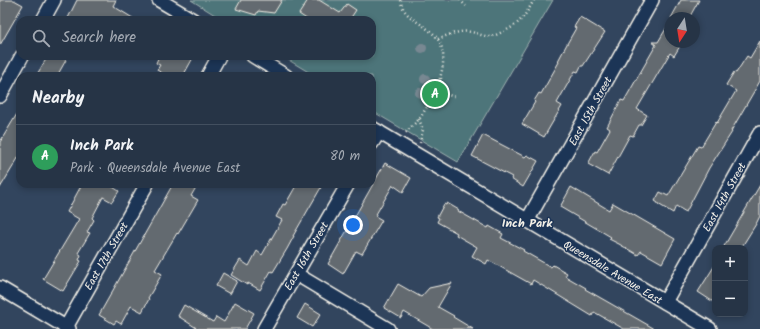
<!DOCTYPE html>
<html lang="en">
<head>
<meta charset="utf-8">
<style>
	:root { --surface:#263446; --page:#323f51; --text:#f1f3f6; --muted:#a4aab3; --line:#424f5f; --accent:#ff9aa2 }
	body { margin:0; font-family:Kalam,sans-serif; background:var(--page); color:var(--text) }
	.controls { position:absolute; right:12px; bottom:12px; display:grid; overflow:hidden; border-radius:8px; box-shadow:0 2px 6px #0003 }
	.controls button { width:36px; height:36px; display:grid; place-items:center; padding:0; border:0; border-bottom:1px solid var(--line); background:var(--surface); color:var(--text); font:20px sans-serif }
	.compass { position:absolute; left:664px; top:12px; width:36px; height:36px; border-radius:50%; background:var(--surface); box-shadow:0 2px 6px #0003; rotate:192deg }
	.you { position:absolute; left:353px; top:225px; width:14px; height:14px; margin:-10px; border:3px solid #fff; border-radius:50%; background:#1a73e8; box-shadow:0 0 0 6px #1a73e833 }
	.badge { display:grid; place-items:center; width:26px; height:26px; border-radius:50%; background:var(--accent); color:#fff; font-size:13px; font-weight:700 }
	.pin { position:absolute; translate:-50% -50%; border:2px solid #fff; box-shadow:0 1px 4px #0006 }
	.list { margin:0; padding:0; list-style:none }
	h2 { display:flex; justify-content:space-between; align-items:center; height:52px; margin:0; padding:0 16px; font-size:17px }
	h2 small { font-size:13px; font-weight:400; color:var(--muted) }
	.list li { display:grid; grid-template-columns:26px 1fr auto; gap:12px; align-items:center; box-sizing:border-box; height:64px; padding:0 16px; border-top:1px solid var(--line) }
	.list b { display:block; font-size:15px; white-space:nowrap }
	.list p { margin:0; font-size:13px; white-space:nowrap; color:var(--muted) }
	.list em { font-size:13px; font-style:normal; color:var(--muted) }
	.icon { flex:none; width:22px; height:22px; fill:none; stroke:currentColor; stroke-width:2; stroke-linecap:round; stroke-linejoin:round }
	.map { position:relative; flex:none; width:760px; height:329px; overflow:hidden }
	.search { position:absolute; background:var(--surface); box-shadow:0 2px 6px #0003; left:16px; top:16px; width:360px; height:44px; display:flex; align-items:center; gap:10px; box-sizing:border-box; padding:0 14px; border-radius:12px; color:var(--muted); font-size:15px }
	.panel { position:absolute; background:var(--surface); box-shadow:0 2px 6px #0003; left:16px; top:72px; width:360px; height:116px; border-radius:12px }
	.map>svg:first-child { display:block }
	.green { fill:#4d757a; stroke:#a0b3b1 }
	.building { fill:#646a6f; stroke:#f4f1e8 }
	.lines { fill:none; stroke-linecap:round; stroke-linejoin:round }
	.street-casing { stroke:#f4f1e8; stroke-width:16 }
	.path { stroke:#f4f1e8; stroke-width:2.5; stroke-dasharray:1 3; stroke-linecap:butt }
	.street { stroke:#1d3557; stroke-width:13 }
	.tree { fill:#788892 }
	.labels { text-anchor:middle; stroke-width:3; stroke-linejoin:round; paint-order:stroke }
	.street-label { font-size:11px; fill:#f4f1e8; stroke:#1d3557 }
	.neighbourhood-label { font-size:12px; font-weight:bold; fill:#f4f1e8; stroke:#1d3557 }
</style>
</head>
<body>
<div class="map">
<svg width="760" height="329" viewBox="0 0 760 329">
	<rect width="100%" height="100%" fill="#32455e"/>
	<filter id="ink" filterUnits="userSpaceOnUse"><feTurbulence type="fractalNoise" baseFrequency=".025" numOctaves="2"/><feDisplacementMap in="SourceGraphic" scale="8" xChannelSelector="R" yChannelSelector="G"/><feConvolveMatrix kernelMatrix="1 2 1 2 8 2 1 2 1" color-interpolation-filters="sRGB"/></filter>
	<g filter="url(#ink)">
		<polygon class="green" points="191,0 553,0 458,162 372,111 372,76 315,76 282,56 372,56 372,20 223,20"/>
		<g class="building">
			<polygon points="0,0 14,0 23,5 0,45"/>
			<polygon points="77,0 116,0 113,6 136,20 67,20"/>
			<polygon points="241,0 282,0 274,13 258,11 256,15 236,9"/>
			<polygon points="308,0 319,0 340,13 347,4 356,10 350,19 351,20 308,20 299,14"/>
			<polygon points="681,0 699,0 689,18 671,18"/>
			<polygon points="580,17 605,32 583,66 581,66 578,72 575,71 557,103 562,106 544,137 522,124 535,102 534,101 539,93 541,94 559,62 558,61 568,42 576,28 574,27"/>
			<polygon points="670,22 670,42 677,42 676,44 680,46 674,56 670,53 637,109 647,115 641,125 639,125 633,136 630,135 608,175 588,164 595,151 597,152 610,129 607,127 621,100 624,101 656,45 652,42 658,42"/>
			<polygon points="760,41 760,81 756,88 731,131 732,132 709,168 686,212 676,206 673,213 658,204 658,203 655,201 660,192 668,196 698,146 701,147 716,122 717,123 736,91 726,85 734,72 736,73 747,56 750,58"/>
			<polygon points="48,56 60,56 66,60 57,76 36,76"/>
			<polygon points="159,56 194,56 183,76 167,76 157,70 160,65 156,63"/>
			<polygon points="20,109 20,155 0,188 0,142"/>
			<polygon points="483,135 525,157 527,155 538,161 523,187 511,179 512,177 472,156"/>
			<polygon points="385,163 411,178 403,192 393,185 375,216 382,220 362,254 356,251 343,274 328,264"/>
			<polygon points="82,184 108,184 119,191 112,202 103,197 92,218 94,220 87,232 90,233 78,253 81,255 79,260 81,261 63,291 43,279 79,219 67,212"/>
			<polygon points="173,184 198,184 191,196 198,200 178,234 177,233 155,270 162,274 148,298 149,299 142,312 131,306 121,324 116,321 114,324 99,315"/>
			<polygon points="297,184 323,184 293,236 294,236 287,249 273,272 271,271 260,290 248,283 247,285 231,275 240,260 249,266 257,251 262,255 282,220 276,217 283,204 285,205"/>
			<polygon points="760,185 760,216 756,224 741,248 723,248"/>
			<polygon points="571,187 609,210 613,203 675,239 662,263 641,251 638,255 619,244 609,239 611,237 560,207"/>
			<polygon points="447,203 459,210 458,211 488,228 489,226 503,234 501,238 524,250 523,251 551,267 553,265 567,273 565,276 586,288 585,289 655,329 624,329 594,312 592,316 533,280 531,284 488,260 486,264 472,256 477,247 456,235 457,233 437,222 439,218 437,217 444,204 446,205"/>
			<polygon points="715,265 715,303 698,292"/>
			<polygon points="223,273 237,281 230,294 216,286"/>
			<polygon points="452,283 438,307 454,316 453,317 473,329 433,329 404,312 401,318 384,308 398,284 421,297 429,288"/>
			<polygon points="235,302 254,313 245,329 198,329 178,316 184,305 213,322 216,317 224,322"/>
			<polygon points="305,304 321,314 312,327 297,318"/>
		</g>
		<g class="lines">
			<defs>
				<g id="street">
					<polyline points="159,0 193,20"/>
					<polyline points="43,20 54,0"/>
					<polyline points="253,56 286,76"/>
					<polyline points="208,76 219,56"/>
					<polyline points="0,96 22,56"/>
					<polyline points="372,128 710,329"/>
					<polyline points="372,143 379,132"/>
					<polyline points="527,221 652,0"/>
					<polyline points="296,274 388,329"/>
					<polyline points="0,288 69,329"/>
					<polyline points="665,302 760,133"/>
					<polyline points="65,329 147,184"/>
					<polyline points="264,329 348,184"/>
				</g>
			</defs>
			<use href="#street" class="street-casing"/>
			<g class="path">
				<path d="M400,0c5,19 18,20 31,32 27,21 3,65 -11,86 -4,5 -11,10 -15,16"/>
				<polyline points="460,0 466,6"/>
				<path d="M438,39c10,-4 22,-9 33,-7 7,1 12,5 19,4 5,0 10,-3 14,-5 16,-6 22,-17 30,-31"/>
				<path d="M441,78c2,9 3,18 13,18"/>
				<polyline points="419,119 423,130 420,143"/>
			</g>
			<use href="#street" class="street"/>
		</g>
		<g class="tree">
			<circle cx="422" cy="48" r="5"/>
			<circle cx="425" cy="79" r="5"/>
			<circle cx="420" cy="93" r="5"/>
		</g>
	</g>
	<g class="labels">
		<g class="street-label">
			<text transform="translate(590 111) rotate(-61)" y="4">East 15th Street</text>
			<text transform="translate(724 197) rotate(-61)" y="4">East 14th Street</text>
			<text transform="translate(106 256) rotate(-60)" y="4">East 17th Street</text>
			<text transform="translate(306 256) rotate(-60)" y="4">East 16th Street</text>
			<text transform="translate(613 272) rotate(31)" y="4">Queensdale Avenue East</text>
		</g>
		<g class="neighbourhood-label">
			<text x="527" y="227">Inch Park</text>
		</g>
	</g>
</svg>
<div class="controls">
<button>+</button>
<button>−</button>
</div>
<svg class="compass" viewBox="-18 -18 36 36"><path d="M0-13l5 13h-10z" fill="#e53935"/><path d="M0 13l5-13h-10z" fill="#a4aab3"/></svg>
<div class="you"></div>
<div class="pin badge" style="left:435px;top:94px;background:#2e9e5b">A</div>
<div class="search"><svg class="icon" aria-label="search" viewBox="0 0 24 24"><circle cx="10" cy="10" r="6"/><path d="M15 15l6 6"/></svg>Search here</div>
<section class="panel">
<h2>Nearby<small></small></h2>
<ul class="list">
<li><span class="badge" style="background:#2e9e5b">A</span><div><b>Inch Park</b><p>Park · Queensdale Avenue East</p></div><em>80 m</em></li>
</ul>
</section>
</div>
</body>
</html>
